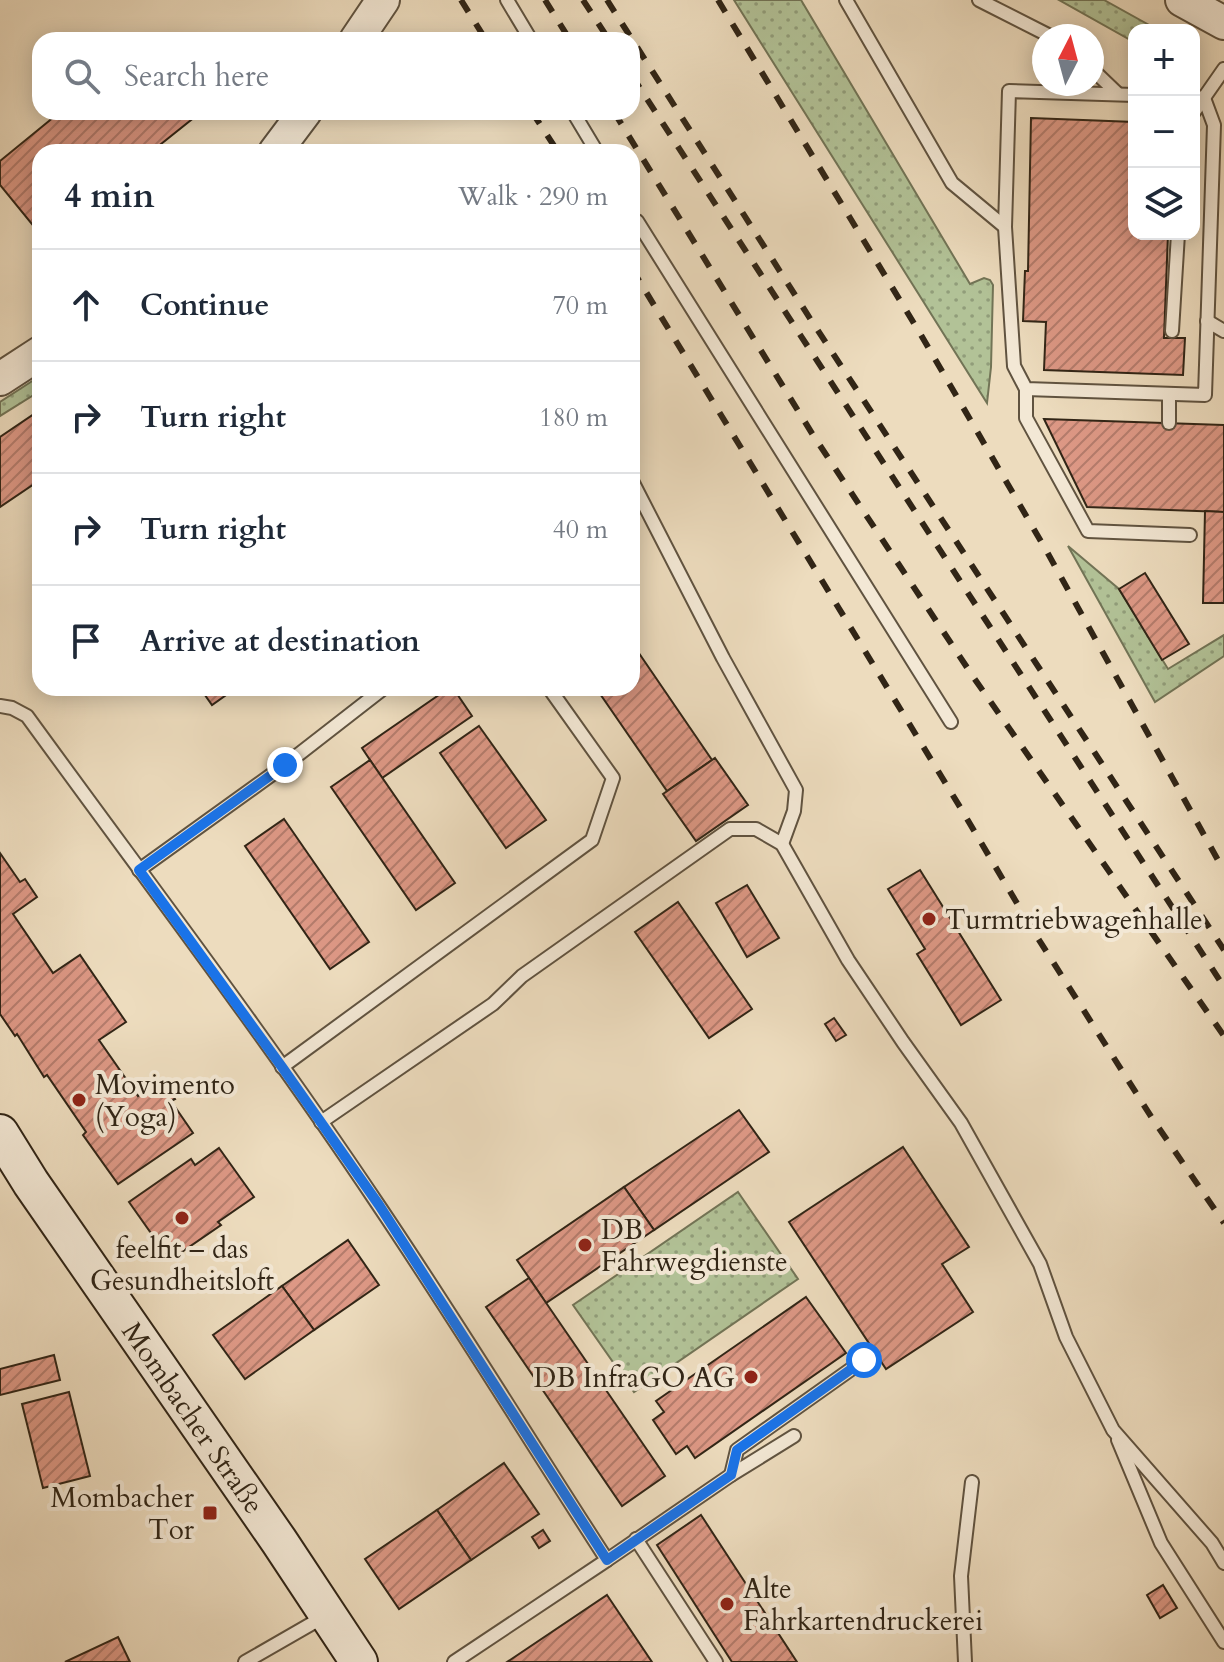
<!DOCTYPE html>
<html lang="en">
<head>
<meta charset="utf-8">
<style>
	:root { --surface:#fff; --page:#f2f2f3; --text:#1f2937; --muted:#747a83; --line:#e0e1e3 }
	body { margin:0; font-family:Cardo,serif; background:var(--page); color:var(--text) }
	.controls { position:absolute; right:24px; top:24px; display:grid; overflow:hidden; border-radius:16px; box-shadow:0 4px 20px #0003 }
	.controls button { width:72px; height:72px; display:grid; place-items:center; padding:0; border:0; border-bottom:2px solid var(--line); background:var(--surface); color:var(--text); font:40px sans-serif }
	.compass { position:absolute; left:1032px; top:24px; width:72px; height:72px; border-radius:50%; background:var(--surface); box-shadow:0 4px 20px #0003; rotate:6deg }
	.stop { position:absolute; width:24px; height:24px; margin:-18px; border:6px solid #1a73e8; border-radius:50%; background:#fff }
	.stop.end { background:#1a73e8; border-color:#fff; box-shadow:0 2px 8px #0008 }
	.list { margin:0; padding:0; list-style:none }
	h2 { display:flex; justify-content:space-between; align-items:center; height:104px; margin:0; padding:0 32px; font-size:34px }
	h2 small { font-size:26px; font-weight:400; color:var(--muted) }
	.list li { display:grid; grid-template-columns:52px 1fr auto; gap:24px; align-items:center; box-sizing:border-box; height:112px; padding:0 32px; border-top:2px solid var(--line) }
	.list b { display:block; font-size:30px; white-space:nowrap }
	.list em { font-size:26px; font-style:normal; color:var(--muted) }
	.icon { flex:none; width:44px; height:44px; fill:none; stroke:currentColor; stroke-width:2; stroke-linecap:round; stroke-linejoin:round }
	.map { position:relative; flex:none; width:1224px; height:1662px; overflow:hidden }
	.search { position:absolute; background:var(--surface); box-shadow:0 4px 20px #0003; left:32px; top:32px; width:608px; height:88px; display:flex; align-items:center; gap:20px; box-sizing:border-box; padding:0 28px; border-radius:24px; color:var(--muted); font-size:30px }
	.panel { position:absolute; background:var(--surface); box-shadow:0 4px 20px #0003; left:32px; top:144px; width:608px; height:552px; border-radius:24px }
	.map>svg:first-child { display:block }
	.grass { fill:url(#grass-dots); stroke:#727456; stroke-width:2 }
	.building { fill:url(#building-hatch); stroke:#312516; stroke-width:2 }
	.lines { fill:none; stroke-linecap:round; stroke-linejoin:round }
	.service-casing { stroke:#605340; stroke-width:16 }
	.tertiary-casing { stroke:#605340; stroke-width:36 }
	.secondary-casing { stroke:#312516; stroke-width:40 }
	.service { stroke:#f3e8d5; stroke-width:12 }
	.tertiary { stroke:#f3e8d5; stroke-width:32 }
	.secondary { stroke:#f3e8d5; stroke-width:36 }
	.rail { stroke:#312516; stroke-width:6; stroke-dasharray:14 14; stroke-linecap:butt }
	.route { stroke:#1a73e8; stroke-width:10 }
	.poi-dot { fill:#8f2418; stroke:#f3e8d5; stroke-width:3 }
	.labels { text-anchor:middle; stroke-width:8; stroke-linejoin:round; paint-order:stroke }
	.poi-label { font-size:28px; fill:#312516; stroke:#f3e8d5; text-anchor:start }
	.street-label { font-size:28px; fill:#312516; stroke:#f3e8d5 }
</style>
</head>
<body>
<div class="map">
<svg width="1224" height="1662" viewBox="0 0 1224 1662">
	<defs>
		<pattern id="grass-dots" width="8" height="8" patternUnits="userSpaceOnUse" patternTransform="scale(2)"><rect width="8" height="8" fill="#b2c297"/><path d="M2 2h.1M6 6h.1" fill="none" stroke="#919d7a" stroke-width="1.8" stroke-linecap="round"/></pattern>
		<pattern id="building-hatch" width="6" height="6" patternUnits="userSpaceOnUse" patternTransform="scale(2)"><rect width="6" height="6" fill="#dd9885"/><path d="M-1 1l2-2M0 6l6-6M5 7l2-2" fill="none" stroke="#b47c6c"/></pattern>
	</defs>
	<rect width="100%" height="100%" fill="#eddcbe"/>
	<filter id="stains"><feTurbulence type="fractalNoise" baseFrequency=".0025" numOctaves="4"/><feColorMatrix values="0 0 0 0 .2 0 0 0 0 .09 0 0 0 0 .02 0 0 0 .5 -.17"/></filter>
	<radialGradient id="worn" r=".72"><stop offset=".6" stop-color="#630" stop-opacity="0"/><stop offset="1" stop-color="#630" stop-opacity=".3"/></radialGradient>
	<g class="grass">
		<polygon points="734,0 801,0 970,284 984,278 990,280 993,285 991,367 987,403"/>
		<polygon points="1059,0 1104,0 1158,30 1134,30 1134,42"/>
		<polygon points="40,376 40,391 0,416 0,402"/>
		<polygon points="1068,546 1119,589 1168,669 1224,635 1224,656 1155,702"/>
		<polygon points="738,1192 798,1279 634,1392 573,1305"/>
	</g>
	<g class="building">
		<polygon points="60,112 193,112 196,116 151,152 40,152 40,234 0,185 0,161"/>
		<polygon points="1031,118 1134,122 1134,234 1168,234 1164,338 1185,338 1183,375 1044,370 1046,322 1023,321 1025,271 1028,271"/>
		<polygon points="40,410 40,480 0,507 0,437"/>
		<polygon points="1044,419 1224,425 1224,512 1087,507"/>
		<polygon points="1205,511 1224,512 1224,603 1203,603"/>
		<polygon points="1145,573 1189,644 1162,660 1119,589"/>
		<polygon points="632,643 712,760 667,791 596,688 632,688"/>
		<polygon points="200,688 236,688 212,705"/>
		<polygon points="449,688 453,688 472,716 382,778 362,748"/>
		<polygon points="479,726 546,820 506,848 440,753"/>
		<polygon points="715,758 748,805 696,841 663,794"/>
		<polygon points="370,760 455,883 416,910 331,787"/>
		<polygon points="284,819 369,942 330,969 245,846"/>
		<polygon points="0,853 20,882 25,879 37,897 13,914 53,973 80,955 126,1022 99,1040 138,1096 162,1080 175,1099 171,1101 193,1133 118,1184 83,1135 86,1132 47,1075 44,1077 17,1034 15,1036 0,1014"/>
		<polygon points="920,870 1001,1000 961,1025 917,954 925,949 888,889"/>
		<polygon points="747,885 779,938 747,957 716,903"/>
		<polygon points="678,902 752,1009 709,1038 635,932"/>
		<polygon points="834,1018 846,1035 836,1041 825,1024"/>
		<polygon points="739,1110 769,1152 654,1230 624,1187"/>
		<polygon points="903,1147 969,1247 942,1264 973,1312 886,1369 789,1222"/>
		<polygon points="219,1148 254,1197 218,1222 221,1225 170,1260 129,1202 191,1159 195,1165"/>
		<polygon points="624,1187 654,1230 546,1303 517,1260"/>
		<polygon points="348,1240 379,1285 314,1330 282,1286"/>
		<polygon points="529,1278 665,1476 622,1506 486,1307"/>
		<polygon points="282,1286 314,1330 245,1379 213,1335"/>
		<polygon points="806,1297 846,1353 695,1458 687,1446 676,1454 653,1420 664,1412 656,1401"/>
		<polygon points="54,1355 60,1380 0,1395 0,1369"/>
		<polygon points="69,1392 90,1476 43,1488 22,1404"/>
		<polygon points="504,1463 539,1514 471,1560 437,1510"/>
		<polygon points="437,1510 471,1560 399,1609 365,1559"/>
		<polygon points="701,1515 797,1662 732,1662 657,1545"/>
		<polygon points="543,1530 550,1541 539,1548 532,1537"/>
		<polygon points="1163,1585 1177,1608 1160,1618 1147,1595"/>
		<polygon points="607,1595 652,1662 507,1662"/>
		<polygon points="118,1637 130,1662 65,1662"/>
	</g>
	<g class="lines">
		<defs>
			<g id="service">
				<polyline points="507,0 531,40"/>
				<polyline points="846,0 952,183 1005,227"/>
				<polyline points="979,0 1050,36"/>
				<polyline points="1092,69 1118,94"/>
				<polyline points="1134,95 1009,91 1005,227 1014,366 1026,389 1205,395 1214,125 1204,98 1194,97"/>
				<polyline points="573,112 597,152"/>
				<polyline points="1194,112 1224,69"/>
				<polyline points="637,221 951,722"/>
				<polyline points="1207,321 1224,331"/>
				<polyline points="1172,331 1178,234"/>
				<polyline points="1026,389 1026,418 1088,531 1190,535"/>
				<polyline points="1169,423 1169,394"/>
				<polyline points="632,481 723,658 796,790 794,811 782,844"/>
				<path d="M0,706l12,2 15,8c117,161 239,321 350,487 79,117 153,238 230,357l-153,102"/>
				<polyline points="139,870 285,765 384,688"/>
				<polyline points="282,1067 592,840 613,778 549,688"/>
				<polyline points="321,1122 493,1004 522,976 730,829 756,829 782,844 848,960 903,1042 961,1123 1040,1264 1066,1337 1113,1430 1212,1543 1224,1563"/>
				<polyline points="1118,1440 1161,1543 1224,1642"/>
				<polyline points="731,1475 737,1450 864,1360"/>
				<polyline points="636,1539 716,1662"/>
				<polyline points="607,1560 731,1475 794,1436"/>
				<polyline points="245,1662 325,1616"/>
				<polyline points="965,1662 961,1576 972,1482"/>
			</g>
			<g id="tertiary">
				<polyline points="1182,0 1224,23"/>
				<polyline points="356,40 383,0"/>
				<polyline points="275,152 305,112"/>
				<polyline points="0,379 40,353"/>
			</g>
			<g id="secondary">
				<path id="s1" d="M0,1133l31,50 248,358 80,121"/>
			</g>
		</defs>
		<use href="#service" class="service-casing"/>
		<use href="#tertiary" class="tertiary-casing"/>
		<use href="#secondary" class="secondary-casing"/>
		<use href="#service" class="service"/>
		<use href="#tertiary" class="tertiary"/>
		<use href="#secondary" class="secondary"/>
		<g class="rail">
			<polyline points="461,0 486,40"/>
			<polyline points="545,0 570,40"/>
			<polyline points="583,0 609,40"/>
			<polyline points="607,0 811,320 1224,950"/>
			<polyline points="718,0 921,335 1046,550 1224,871"/>
			<polyline points="632,76 1224,987"/>
			<polyline points="532,112 558,152"/>
			<polyline points="614,112 813,435 974,678 1224,1036"/>
			<polyline points="632,269 960,807 1034,932 1152,1118 1224,1223"/>
		</g>
	</g>
	<g class="lines">
		<polyline class="route" points="285,765 139,870 282,1067 379,1205 607,1560 731,1475 737,1450 864,1360"/>
	</g>
	<g class="poi-dot">
		<circle cx="929" cy="919" r="8"/>
		<circle cx="79" cy="1100" r="8"/>
		<circle cx="182" cy="1218" r="8"/>
		<circle cx="585" cy="1245" r="8"/>
		<circle cx="751" cy="1377" r="8"/>
		<rect x="202" y="1505" width="16" height="16" rx="4"/>
		<circle cx="727" cy="1604" r="8"/>
	</g>
	<g class="labels">
		<g class="poi-label">
			<text x="945" y="929">Turmtriebwagenhalle</text>
			<text x="95" y="1094">Movimento<tspan x="95" dy="32">(Yoga)</tspan></text>
			<text x="601" y="1239">DB<tspan x="601" dy="32">Fahrwegdienste</tspan></text>
			<text x="182" y="1258" text-anchor="middle">feelfit – das<tspan x="182" dy="32">Gesundheitsloft</tspan></text>
			<text x="735" y="1387" text-anchor="end">DB InfraGO AG</text>
			<text x="194" y="1507" text-anchor="end">Mombacher<tspan x="194" dy="32">Tor</tspan></text>
			<text x="743" y="1598">Alte<tspan x="743" dy="32">Fahrkartendruckerei</tspan></text>
		</g>
		<g class="street-label">
			<text dy="10" stroke="none"><textPath href="#s1" startOffset="344">Mombacher Straße</textPath></text>
		</g>
	</g>
	<rect width="100%" height="100%" filter="url(#stains)"/>
	<rect width="100%" height="100%" fill="url(#worn)"/>
</svg>
<div class="controls">
<button>+</button>
<button>−</button>
<button><svg class="icon" aria-label="layers" viewBox="0 0 24 24"><path d="M12 4l9 5-9 5-9-5zM3 14l9 5 9-5"/></svg></button>
</div>
<svg class="compass" viewBox="-18 -18 36 36"><path d="M0-13l5 13h-10z" fill="#e53935"/><path d="M0 13l5-13h-10z" fill="#747a83"/></svg>
<div class="stop" style="left:864px;top:1360px"></div>
<div class="stop end" style="left:285px;top:765px"></div>
<div class="search"><svg class="icon" aria-label="search" viewBox="0 0 24 24"><circle cx="10" cy="10" r="6"/><path d="M15 15l6 6"/></svg>Search here</div>
<section class="panel">
<h2>4 min<small>Walk · 290 m</small></h2>
<ul class="list">
<li><svg class="icon" aria-label="ahead" viewBox="0 0 24 24"><path d="M12 20V5M6 11l6-6 6 6"/></svg><div><b>Continue</b></div><em>70 m</em></li>
<li><svg class="icon" aria-label="right" viewBox="0 0 24 24"><path d="M7 20v-9h11M14 6l5 5-5 5"/></svg><div><b>Turn right</b></div><em>180 m</em></li>
<li><svg class="icon" aria-label="right" viewBox="0 0 24 24"><path d="M7 20v-9h11M14 6l5 5-5 5"/></svg><div><b>Turn right</b></div><em>40 m</em></li>
<li><svg class="icon" aria-label="arrive" viewBox="0 0 24 24"><path d="M6 21V4h12l-3 4 3 4H6"/></svg><div><b>Arrive at destination</b></div></li>
</ul>
</section>
</div>
</body>
</html>
